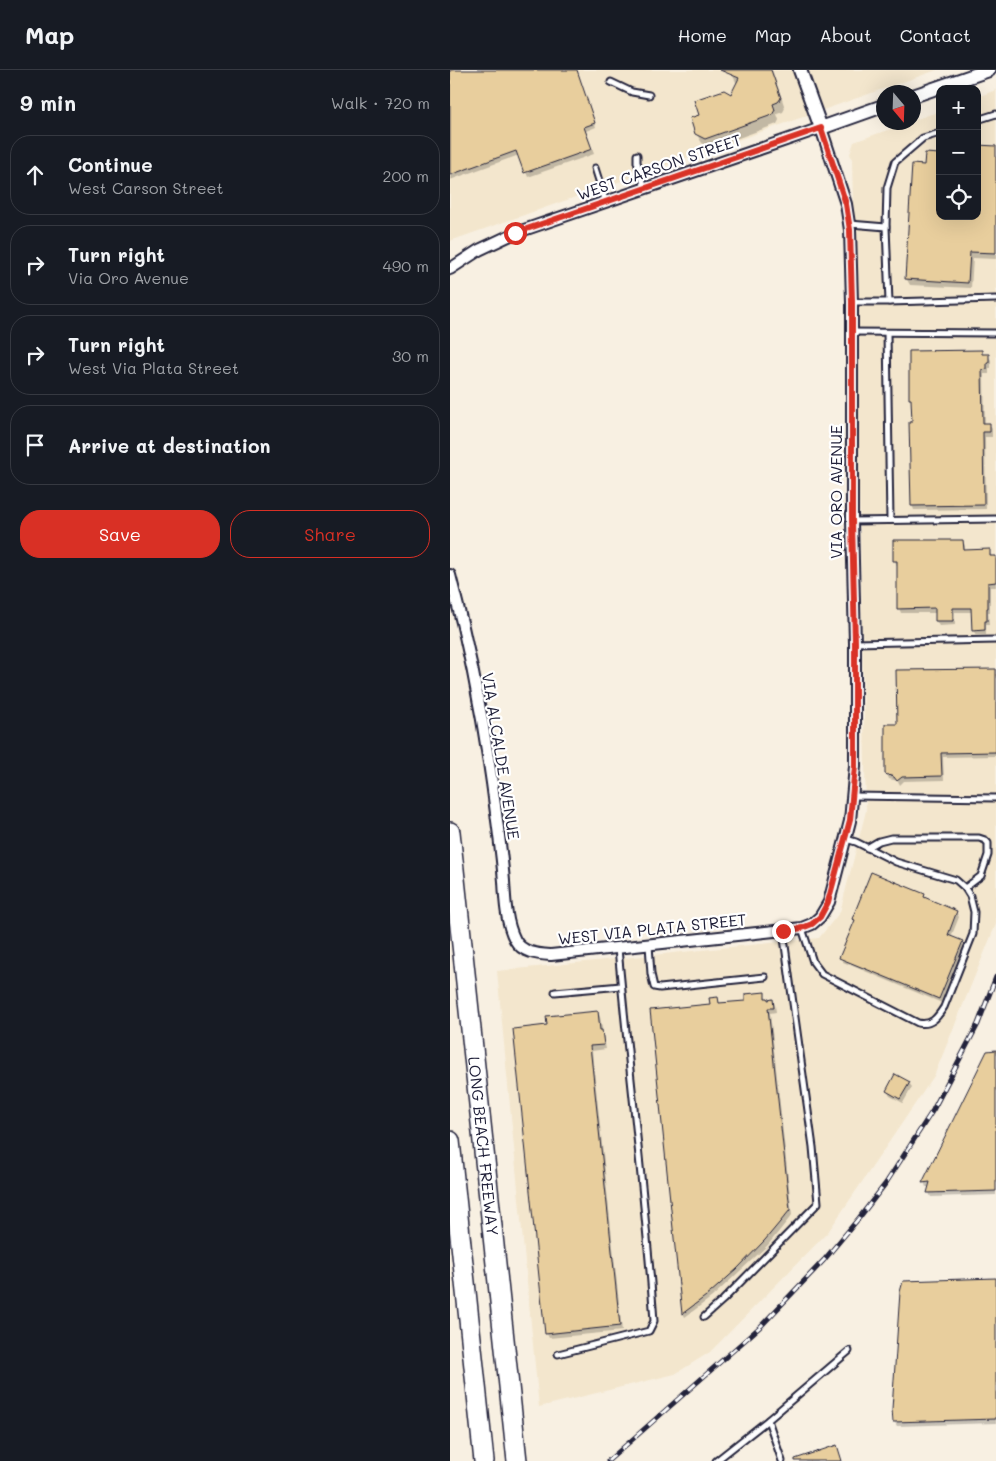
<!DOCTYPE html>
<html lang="en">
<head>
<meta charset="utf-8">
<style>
	:root { --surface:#171b24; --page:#242831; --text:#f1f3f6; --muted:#9ea1a6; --line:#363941; --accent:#d93025 }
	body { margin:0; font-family:Mali,sans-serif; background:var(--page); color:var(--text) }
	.controls { position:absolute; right:15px; top:15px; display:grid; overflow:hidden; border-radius:10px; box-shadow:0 5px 20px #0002 }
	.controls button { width:45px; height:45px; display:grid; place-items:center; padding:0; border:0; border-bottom:1px solid var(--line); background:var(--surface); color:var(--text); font:25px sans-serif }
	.compass { position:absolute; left:426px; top:15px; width:45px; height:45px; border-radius:50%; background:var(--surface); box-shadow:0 5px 20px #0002; rotate:161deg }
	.stop { position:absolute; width:15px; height:15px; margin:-11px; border:4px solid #d93025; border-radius:50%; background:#fff }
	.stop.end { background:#d93025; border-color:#fff; box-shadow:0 1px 5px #0008 }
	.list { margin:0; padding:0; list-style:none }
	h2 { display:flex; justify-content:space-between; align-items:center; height:65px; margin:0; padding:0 20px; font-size:21px }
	h2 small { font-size:16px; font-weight:400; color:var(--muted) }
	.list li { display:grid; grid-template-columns:32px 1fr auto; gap:15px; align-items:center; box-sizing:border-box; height:80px; margin:0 10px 10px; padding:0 10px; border:1px solid var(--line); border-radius:20px }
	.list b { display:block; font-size:19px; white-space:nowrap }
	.list p { margin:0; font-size:16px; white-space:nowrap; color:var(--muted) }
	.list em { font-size:16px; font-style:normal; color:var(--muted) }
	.actions { display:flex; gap:10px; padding:15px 20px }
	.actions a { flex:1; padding:11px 0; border:1px solid var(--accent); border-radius:20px; text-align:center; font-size:18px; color:var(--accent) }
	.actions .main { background:var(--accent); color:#fff }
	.icon { flex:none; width:28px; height:28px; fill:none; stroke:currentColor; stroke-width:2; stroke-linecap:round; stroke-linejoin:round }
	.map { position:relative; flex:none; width:546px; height:1391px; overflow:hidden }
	header { display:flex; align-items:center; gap:30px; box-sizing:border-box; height:70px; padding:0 25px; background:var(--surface); border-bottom:1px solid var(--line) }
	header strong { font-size:24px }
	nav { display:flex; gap:28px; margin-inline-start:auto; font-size:18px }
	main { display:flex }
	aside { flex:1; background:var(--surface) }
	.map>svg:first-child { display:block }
	.built { fill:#f3e6cd }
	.shadow { fill:#0003 }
	.building { fill:#e8ce9d; stroke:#22223b }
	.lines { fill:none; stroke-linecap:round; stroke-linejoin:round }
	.service-casing { stroke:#22223b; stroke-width:9 }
	.minor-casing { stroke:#22223b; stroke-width:14 }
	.tertiary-casing { stroke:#22223b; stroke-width:16 }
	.motorway-casing { stroke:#22223b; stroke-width:22 }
	.service { stroke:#fff; stroke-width:5 }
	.minor { stroke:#fff; stroke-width:10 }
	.tertiary { stroke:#fff; stroke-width:12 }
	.motorway { stroke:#fff; stroke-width:19 }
	.rail-casing { stroke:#22223b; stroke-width:5 }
	.rail { stroke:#fff; stroke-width:3; stroke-dasharray:9; stroke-linecap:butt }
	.route { stroke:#d93025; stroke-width:6 }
	.labels { text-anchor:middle; stroke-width:4.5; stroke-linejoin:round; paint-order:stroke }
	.street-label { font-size:16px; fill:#22223b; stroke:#fff }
</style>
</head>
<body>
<header>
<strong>Map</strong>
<nav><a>Home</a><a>Map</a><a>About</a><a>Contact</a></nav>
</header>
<main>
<aside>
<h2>9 min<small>Walk · 720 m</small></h2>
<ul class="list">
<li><svg class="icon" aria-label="ahead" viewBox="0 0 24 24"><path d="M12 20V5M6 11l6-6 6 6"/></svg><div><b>Continue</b><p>West Carson Street</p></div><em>200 m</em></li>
<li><svg class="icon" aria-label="right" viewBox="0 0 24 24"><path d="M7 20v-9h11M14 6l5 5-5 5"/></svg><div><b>Turn right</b><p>Via Oro Avenue</p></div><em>490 m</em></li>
<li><svg class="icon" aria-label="right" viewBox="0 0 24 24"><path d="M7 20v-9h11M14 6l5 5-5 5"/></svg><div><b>Turn right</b><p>West Via Plata Street</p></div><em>30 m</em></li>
<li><svg class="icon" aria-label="arrive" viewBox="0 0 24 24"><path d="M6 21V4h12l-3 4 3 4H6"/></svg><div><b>Arrive at destination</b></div></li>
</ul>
<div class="actions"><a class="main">Save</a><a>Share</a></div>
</aside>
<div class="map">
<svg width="546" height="1391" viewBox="0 0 546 1391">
	<rect width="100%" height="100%" fill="#f8f0e2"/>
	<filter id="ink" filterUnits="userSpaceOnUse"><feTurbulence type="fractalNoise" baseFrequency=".02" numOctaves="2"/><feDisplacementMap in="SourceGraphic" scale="10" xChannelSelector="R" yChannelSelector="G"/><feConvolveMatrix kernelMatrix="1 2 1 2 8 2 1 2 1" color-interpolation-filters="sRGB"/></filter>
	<g filter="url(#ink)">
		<g class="built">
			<polygon points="0,0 487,0 0,171"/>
			<polygon points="546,20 546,854 484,1006 378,1162 260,1282 225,1304 89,1337 47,901 369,868 390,842 416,741 402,89 400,84 404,72 457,53 463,52 464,50 490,41 490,146 527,146 527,27"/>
		</g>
		<g class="shadow">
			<polygon points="0,0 127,0 146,57 136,61 144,84 78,107 69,85 0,110"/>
			<polygon points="280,0 322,0 335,38 333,42 327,44 329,50 327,54 261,78 252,73 246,63 250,46 282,26 287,14"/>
			<polygon points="488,73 490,73 490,146 527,146 546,77 546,189 523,188 521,218 460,215 456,208 475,96 488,85"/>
			<polygon points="531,282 533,286 538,286 541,290 541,298 539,298 539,304 534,304 535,354 539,354 542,359 542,367 535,367 536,439 464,440 462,435 463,354 463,332 461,329"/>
			<polygon points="513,471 515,476 515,481 539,481 542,487 546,488 546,517 540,517 540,542 538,542 539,555 536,555 536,565 526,565 523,560 523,542 505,542 505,555 489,556 486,551 486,543 451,543 449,538 447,496 445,491"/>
			<polygon points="546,600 546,686 493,687 494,710 454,711 450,715 448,711 439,709 437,704 448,655"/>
			<polygon points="474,825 477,830 506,842 509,847 501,867 512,872 515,877 492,933 393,892 391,888 405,852 403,848"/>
			<polygon points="314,924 318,931 323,930 325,935 326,942 320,943 342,1145 318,1175 262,1227 235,1247 233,1243 201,941 261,935 267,929 270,933 297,932"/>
			<polygon points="148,942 150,947 156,979 142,981 172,1261 99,1268 97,1264 64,960 99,956"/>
			<polygon points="546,982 546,1125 481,1127 479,1123 480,1117 476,1117 474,1112"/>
			<polygon points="459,1013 462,1017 453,1033 440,1026 437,1021"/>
			<polygon points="546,1209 546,1353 447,1356 444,1351"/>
		</g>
		<g class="building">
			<polygon points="0,0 127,0 145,53 134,57 142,79 74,103 66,81 0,105"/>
			<polygon points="270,0 321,0 331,28 328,32 323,34 325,40 322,45 255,69 245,64 240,48 249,45 244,30 274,20 281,24 289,8"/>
			<polygon points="527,75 546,76 546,183 520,182 518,213 455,209 462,94 474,95 475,83 490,84 490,146 527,146"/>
			<polygon points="532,280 532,284 539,284 539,293 537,293 537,299 532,300 533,353 540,353 540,362 533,362 534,435 461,436 459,352 462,352 461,329 459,329 459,281"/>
			<polygon points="443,470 513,470 514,480 540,479 540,486 546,486 546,512 538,513 538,538 537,538 537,551 535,551 535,560 522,561 521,538 503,538 503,551 485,551 485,538 447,539 447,491 443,491"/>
			<polygon points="546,599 546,682 491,683 492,706 452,707 447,711 444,707 435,704 435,654 447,654 446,600"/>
			<polygon points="421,802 475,824 474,827 507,841 498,865 513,871 489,929 389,888 405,850 402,849"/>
			<polygon points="315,922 315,928 318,928 318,930 323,929 324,938 318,938 340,1140 315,1170 287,1199 260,1223 232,1244 200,940 260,934 259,928 268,927 269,933 295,931 295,924"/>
			<polygon points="148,941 150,960 152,960 154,975 140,976 170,1256 95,1264 63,959 97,955 96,946"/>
			<polygon points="546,980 546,1121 477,1123 480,1112 472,1113 537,981"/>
			<polygon points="445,1004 460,1012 450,1029 436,1021"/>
			<polygon points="546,1208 546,1349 443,1352 442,1339 450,1222 453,1211"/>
			<polygon points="387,1375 392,1391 345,1391 345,1389"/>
		</g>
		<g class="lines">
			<defs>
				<g id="service">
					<polyline points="161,12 182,22 199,25"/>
					<polyline points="527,50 546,44"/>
					<polyline points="490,63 473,68 445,92 437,118 436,157 439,232 546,229"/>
					<polyline points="187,85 187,92 195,118"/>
					<polyline points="145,98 156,133"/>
					<polyline points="400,154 436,157"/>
					<polyline points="402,232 439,232"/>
					<polyline points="402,262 546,263"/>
					<polyline points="437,263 440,450"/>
					<polyline points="402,451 546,449"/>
					<polyline points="405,573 546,570"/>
					<polyline points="403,726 546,728"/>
					<polyline points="417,778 429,771 441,768 529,768 535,770 538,773 538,785 531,806 515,818"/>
					<path d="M352,858l11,34 9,12 96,49c13,3 19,-5 26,-16l29,-73 1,-22 -4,-16 -5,-8 -9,-8 -60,-18 -40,-20 -10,-3"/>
					<polyline points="199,875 201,904 204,917 210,918 315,907"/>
					<polyline points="105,922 171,916"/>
					<polyline points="254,1247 273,1230 368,1133 363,1077 333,861"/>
					<path d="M108,1284l91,-23 5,-10c-9,-125 -25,-249 -36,-373"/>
					<polyline points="266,1391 318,1350"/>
					<polyline points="332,1391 318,1350 399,1281"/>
				</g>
				<path id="minor" d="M0,199l29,-19 36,-17 306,-105 25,76 4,26 2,72v219l3,122v123l-5,55 -21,81 -9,15 -8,7 -10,4 -251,27c-13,-1 -29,-2 -36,-15 -9,-17 -10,-40 -11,-59 -2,-23 -5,-46 -8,-68 -10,-80 -25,-160 -46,-238"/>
				<g id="tertiary">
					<polyline points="350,0 371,58 433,36"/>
					<polyline points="463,26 539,0"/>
				</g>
				<g id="motorway">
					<path id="s1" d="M0,762l67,629"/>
					<polyline points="0,1071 34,1391"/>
				</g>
			</defs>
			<use href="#service" class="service-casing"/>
			<use href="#minor" class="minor-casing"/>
			<use href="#tertiary" class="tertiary-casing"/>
			<use href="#motorway" class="motorway-casing"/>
			<use href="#service" class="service"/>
			<use href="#minor" class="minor"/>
			<use href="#tertiary" class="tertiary"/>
			<use href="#motorway" class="motorway"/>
			<defs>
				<polyline id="rail" points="158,1391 311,1256 374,1190 409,1148 436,1113 483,1040 528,954 546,907"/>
			</defs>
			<use href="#rail" class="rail-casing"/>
			<use href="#rail" class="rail"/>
		</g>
	</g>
	<g class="lines" filter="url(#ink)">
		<polyline class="route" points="65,163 371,58 396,134 400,160 402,232 402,451 405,573 405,696 400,750 378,832 370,847 362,854 352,858 333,861"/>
	</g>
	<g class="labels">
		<g class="street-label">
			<text transform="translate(209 97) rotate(-19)" y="6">WEST CARSON STREET</text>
			<text transform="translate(386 422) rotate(-90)" y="6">VIA ORO AVENUE</text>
			<text transform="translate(51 686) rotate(81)" y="6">VIA ALCALDE AVENUE</text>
			<text transform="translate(202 859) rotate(-6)" y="6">WEST VIA PLATA STREET</text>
			<text dy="6" stroke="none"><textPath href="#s1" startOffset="316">LONG BEACH FREEWAY</textPath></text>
		</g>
	</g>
</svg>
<div class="controls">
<button>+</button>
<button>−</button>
<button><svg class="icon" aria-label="locate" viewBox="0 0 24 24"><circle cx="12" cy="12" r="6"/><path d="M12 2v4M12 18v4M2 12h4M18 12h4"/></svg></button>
</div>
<svg class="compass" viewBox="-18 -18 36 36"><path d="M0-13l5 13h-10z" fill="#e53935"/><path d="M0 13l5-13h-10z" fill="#9ea1a6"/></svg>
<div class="stop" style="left:65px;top:163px"></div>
<div class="stop end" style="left:333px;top:861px"></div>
</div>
</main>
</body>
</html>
